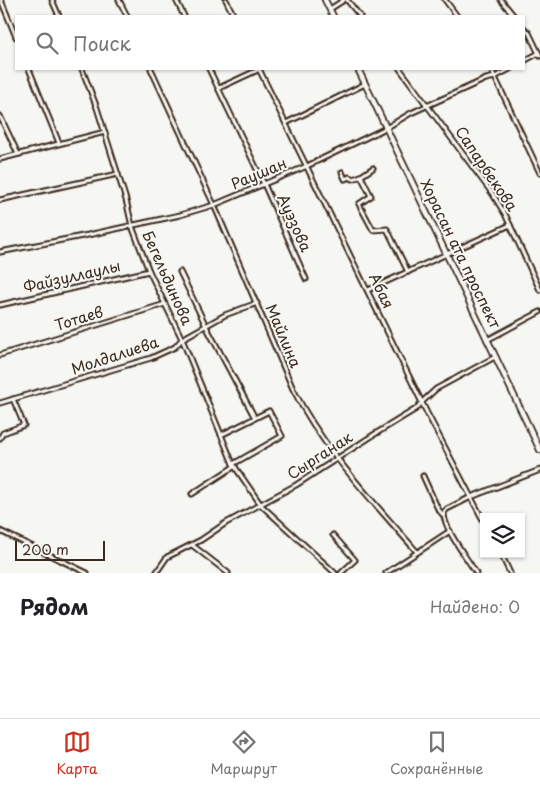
<!DOCTYPE html>
<html lang="ru">
<head>
<meta charset="utf-8">
<style>
	:root { --surface:#fff; --page:#f6f6f6; --text:#202124; --muted:#757577; --line:#e0e0e0; --accent:#c8321e }
	body { margin:0; font-family:"Playpen Sans",sans-serif; background:var(--page); color:var(--text) }
	.controls { position:absolute; right:15px; bottom:15px; display:grid; overflow:hidden; border-radius:0px; box-shadow:0 1px 4px #0004 }
	.controls button { width:45px; height:45px; display:grid; place-items:center; padding:0; border:0; border-bottom:1px solid var(--line); background:var(--surface); color:var(--text); font:25px sans-serif }
	.scale { position:absolute; left:15px; bottom:12px; width:90px; box-sizing:border-box; padding-left:5px; border:2px solid #3b2a1e; border-top:0; font-size:14px; line-height:18px; white-space:nowrap; color:#3b2a1e; -webkit-text-stroke:4px #f6f6f2; paint-order:stroke }
	.list { margin:0; padding:0; list-style:none }
	h2 { display:flex; justify-content:space-between; align-items:center; height:65px; margin:0; padding:0 20px; font-size:21px }
	h2 small { font-size:16px; font-weight:400; color:var(--muted) }
	.icon { flex:none; width:28px; height:28px; fill:none; stroke:currentColor; stroke-width:2; stroke-linecap:round; stroke-linejoin:round }
	.map { position:relative; flex:none; width:540px; height:573px; overflow:hidden }
	.search { position:absolute; background:var(--surface); box-shadow:0 1px 4px #0004; left:15px; right:15px; top:15px; height:55px; display:flex; align-items:center; gap:12px; box-sizing:border-box; padding:0 18px; border-radius:0px; color:var(--muted); font-size:19px }
	.sheet { height:145px; background:var(--surface) }
	nav { display:flex; justify-content:space-around; align-items:center; box-sizing:border-box; height:70px; border-top:1px solid var(--line); background:var(--surface); font-size:14px; color:var(--muted) }
	nav a { display:grid; justify-items:center; gap:2px }
	nav .on { color:var(--accent) }
	.map>svg:first-child { display:block }
	.lines { fill:none; stroke-linecap:round; stroke-linejoin:round }
	.minor-casing { stroke:#3b2a1e; stroke-width:7 }
	.secondary-casing { stroke:#3b2a1e; stroke-width:8 }
	.minor { stroke:#f6f6f2; stroke-width:3 }
	.secondary { stroke:#f6f6f2; stroke-width:4.5 }
	.labels { text-anchor:middle; stroke-width:4; stroke-linejoin:round; paint-order:stroke }
	.street-label { font-size:15px; fill:#3b2a1e; stroke:#f6f6f2 }
</style>
</head>
<body>
<div class="map">
<svg width="540" height="573" viewBox="0 0 540 573">
	<rect width="100%" height="100%" fill="#f6f6f2"/>
	<filter id="ink" filterUnits="userSpaceOnUse"><feTurbulence type="fractalNoise" baseFrequency=".02" numOctaves="2"/><feDisplacementMap in="SourceGraphic" scale="10" xChannelSelector="R" yChannelSelector="G"/><feConvolveMatrix kernelMatrix="1 2 1 2 8 2 1 2 1" color-interpolation-filters="sRGB"/></filter>
	<g filter="url(#ink)">
		<g class="lines">
			<defs>
				<g id="minor">
					<polyline points="1,0 16,37"/>
					<polyline points="52,0 59,16"/>
					<polyline points="119,0 127,16"/>
					<polyline points="176,0 184,16"/>
					<polyline points="226,0 234,16"/>
					<polyline points="347,0 360,16"/>
					<polyline points="445,0 457,16"/>
					<polyline points="501,0 514,16"/>
					<polyline points="330,9 344,0"/>
					<polyline points="524,28 529,33 540,56"/>
					<polyline points="524,61 539,53"/>
					<polyline points="29,69 59,143"/>
					<polyline points="82,69 97,108 126,200 132,226 149,271 182,339 233,464 261,505 335,573"/>
					<path d="M151,69l63,136 79,184c31,62 79,111 124,163"/>
					<polyline points="209,69 264,184 306,279"/>
					<polyline points="259,69 427,413 484,522"/>
					<polyline points="400,69 492,193 505,214 540,290"/>
					<polyline points="491,69 540,173"/>
					<polyline points="219,88 260,69"/>
					<polyline points="0,116 18,154"/>
					<polyline points="286,123 365,84"/>
					<polyline points="0,159 105,132"/>
					<polyline points="342,172 345,179 349,177 353,179 361,176 371,196 359,204 373,230 387,229 408,272"/>
					<polyline points="361,176 373,168"/>
					<polyline points="0,200 118,174"/>
					<polyline points="0,252 88,235 180,215 214,205 307,166 386,128 411,113 486,79 495,77 510,69"/>
					<polyline points="180,272 206,326 255,418"/>
					<polyline points="368,290 510,225"/>
					<polyline points="0,305 149,271"/>
					<polyline points="487,340 540,312"/>
					<polyline points="0,355 165,304"/>
					<polyline points="0,403 151,358 175,347 182,339 225,315 257,303"/>
					<polyline points="221,435 269,411 282,436 233,464"/>
					<polyline points="0,438 3,433 24,425 13,399"/>
					<polyline points="423,476 438,509 444,516"/>
					<polyline points="192,494 235,466"/>
					<polyline points="0,531 87,573"/>
					<polyline points="333,535 355,560 341,573"/>
					<polyline points="192,545 228,573"/>
					<polyline points="501,554 510,573"/>
					<polyline points="156,573 167,557 201,540 226,523 296,485 375,434 416,409 422,402 436,389 495,357"/>
					<polyline points="386,573 450,531"/>
					<path d="M476,573c-9,-15 -29,-40 -32,-57 0,-4 0,-4 3,-7l24,-12 69,-27"/>
				</g>
				<g id="secondary">
					<polyline points="325,0 333,16"/>
					<polyline points="358,69 540,450"/>
				</g>
			</defs>
			<use href="#minor" class="minor-casing"/>
			<use href="#secondary" class="secondary-casing"/>
			<use href="#minor" class="minor"/>
			<use href="#secondary" class="secondary"/>
		</g>
	</g>
	<g class="labels">
		<g class="street-label">
			<text transform="translate(486 169) rotate(56)" y="5">Сапарбекова</text>
			<text transform="translate(259 174) rotate(-23)" y="5">Раушан</text>
			<text transform="translate(294 223) rotate(66)" y="5">Ауэзова</text>
			<text transform="translate(460 254) rotate(64)" y="5">Хорасан ата проспект</text>
			<text transform="translate(72 277) rotate(-13)" y="5">Файзуллаулы</text>
			<text transform="translate(167 278) rotate(66)" y="5">Бегельдинова</text>
			<text transform="translate(381 291) rotate(64)" y="5">Абая</text>
			<text transform="translate(79 319) rotate(-17)" y="5">Тотаев</text>
			<text transform="translate(283 336) rotate(67)" y="5">Майлина</text>
			<text transform="translate(115 356) rotate(-18)" y="5">Молдалиева</text>
			<text transform="translate(320 456) rotate(-33)" y="5">Сырганак</text>
		</g>
	</g>
</svg>
<div class="controls">
<button><svg class="icon" aria-label="layers" viewBox="0 0 24 24"><path d="M12 4l9 5-9 5-9-5zM3 14l9 5 9-5"/></svg></button>
</div>
<div class="scale">200 m</div>
<div class="search"><svg class="icon" aria-label="search" viewBox="0 0 24 24"><circle cx="10" cy="10" r="6"/><path d="M15 15l6 6"/></svg>Поиск</div>
</div>
<section class="sheet">
<h2>Рядом<small>Найдено: 0</small></h2>
<ul class="list">
</ul>
</section>
<nav>
<a class="on"><svg class="icon" aria-label="map" viewBox="0 0 24 24"><path d="M3 6l6-2 6 2 6-2v14l-6 2-6-2-6 2zM9 4v14M15 6v14"/></svg>Карта</a>
<a><svg class="icon" aria-label="directions" viewBox="0 0 24 24"><path d="M12 3l9 9-9 9-9-9zM9 14v-3h6M13 9l2 2-2 2"/></svg>Маршрут</a>
<a><svg class="icon" aria-label="saved" viewBox="0 0 24 24"><path d="M7 4h10v16l-5-4-5 4z"/></svg>Сохранённые</a>
</nav>
</body>
</html>
